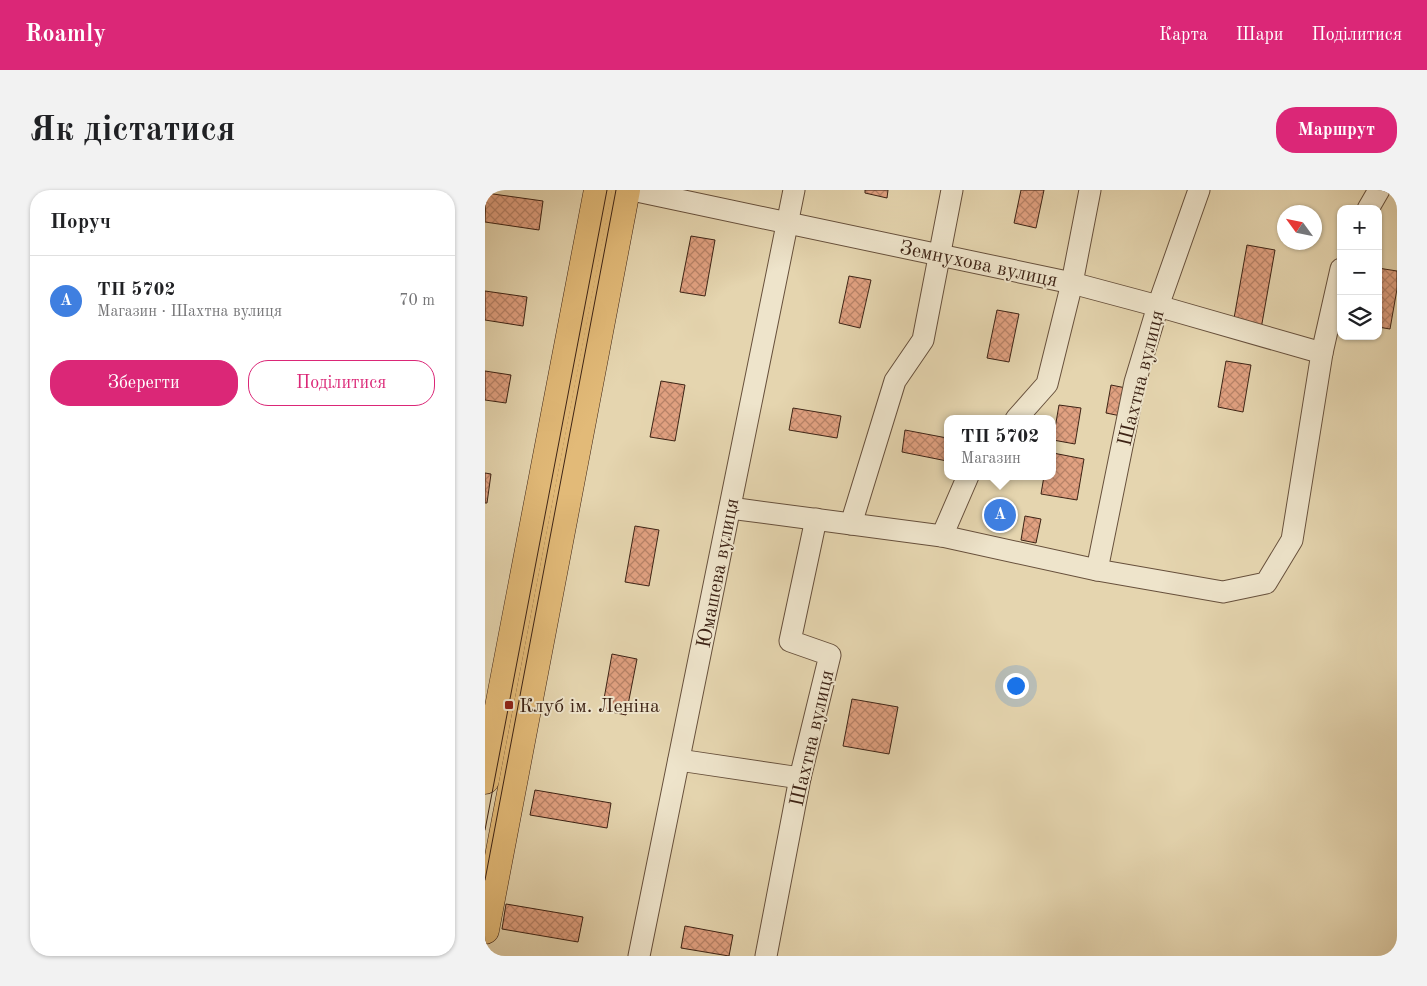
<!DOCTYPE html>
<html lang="uk">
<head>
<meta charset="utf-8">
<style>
	:root { --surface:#fff; --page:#f2f2f2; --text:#202124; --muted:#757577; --line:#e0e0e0; --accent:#db2777 }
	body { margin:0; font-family:"Old Standard TT",serif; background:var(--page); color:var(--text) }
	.controls { position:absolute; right:15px; top:15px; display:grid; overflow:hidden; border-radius:10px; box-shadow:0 1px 4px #0004 }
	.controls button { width:45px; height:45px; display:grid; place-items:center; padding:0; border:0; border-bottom:1px solid var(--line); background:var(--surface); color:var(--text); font:25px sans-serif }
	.compass { position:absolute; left:792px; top:15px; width:45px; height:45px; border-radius:50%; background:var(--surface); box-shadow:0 1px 4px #0004; rotate:303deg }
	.you { position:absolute; left:530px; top:495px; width:18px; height:18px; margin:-12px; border:4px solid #fff; border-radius:50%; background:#1a73e8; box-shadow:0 0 0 8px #1a73e833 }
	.badge { display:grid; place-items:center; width:32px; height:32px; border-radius:50%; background:var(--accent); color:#fff; font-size:16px; font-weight:700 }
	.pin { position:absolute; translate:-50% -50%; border:2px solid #fff; box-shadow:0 1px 5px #0006 }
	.popup { position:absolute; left:459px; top:225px; width:112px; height:65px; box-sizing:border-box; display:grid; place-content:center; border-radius:10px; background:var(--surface); filter:drop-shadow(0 1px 4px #0005); font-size:16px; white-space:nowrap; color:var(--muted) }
	.popup b { font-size:19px; color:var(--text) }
	.popup::after { content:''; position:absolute; left:50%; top:100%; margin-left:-10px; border:10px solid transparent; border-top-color:var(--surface) }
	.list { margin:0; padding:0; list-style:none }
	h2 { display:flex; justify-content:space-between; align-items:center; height:65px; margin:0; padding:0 20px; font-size:21px }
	h2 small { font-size:16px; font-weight:400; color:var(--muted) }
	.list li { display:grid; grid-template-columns:32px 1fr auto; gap:15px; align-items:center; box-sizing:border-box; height:90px; padding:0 20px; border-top:1px solid var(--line) }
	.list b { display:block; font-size:19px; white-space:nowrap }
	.list p { margin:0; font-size:16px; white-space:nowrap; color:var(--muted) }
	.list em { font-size:16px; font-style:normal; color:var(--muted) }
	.actions { display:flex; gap:10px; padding:15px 20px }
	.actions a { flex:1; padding:11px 0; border:1px solid var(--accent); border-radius:20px; text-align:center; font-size:18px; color:var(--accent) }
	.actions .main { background:var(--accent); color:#fff }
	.icon { flex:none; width:28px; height:28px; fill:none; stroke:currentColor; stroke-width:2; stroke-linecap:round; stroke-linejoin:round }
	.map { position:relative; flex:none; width:912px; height:766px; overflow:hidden; border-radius:20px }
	header { display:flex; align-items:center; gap:30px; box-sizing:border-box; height:70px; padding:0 25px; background:var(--accent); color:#fff }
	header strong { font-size:24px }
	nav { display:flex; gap:28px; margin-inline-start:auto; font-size:18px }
	.intro { display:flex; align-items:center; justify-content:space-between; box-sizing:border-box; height:120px; padding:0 30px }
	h1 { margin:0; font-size:35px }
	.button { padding:12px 22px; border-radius:20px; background:var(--accent); color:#fff; font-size:18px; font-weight:700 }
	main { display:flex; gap:30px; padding:0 30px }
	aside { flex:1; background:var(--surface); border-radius:20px; box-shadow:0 1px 4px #0004 }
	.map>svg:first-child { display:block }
	.building { fill:url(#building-cross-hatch); stroke:#3d2315 }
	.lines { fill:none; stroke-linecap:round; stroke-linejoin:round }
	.minor-casing { stroke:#67503c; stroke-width:23 }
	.major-casing { stroke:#3d2315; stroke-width:29 }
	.minor { stroke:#eee4cb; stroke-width:21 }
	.major { stroke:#e2ba78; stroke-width:28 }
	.tram { stroke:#3d2315; stroke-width:1 }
	.poi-dot { fill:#8f2418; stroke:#eee4cb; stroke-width:2 }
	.labels { text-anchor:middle; stroke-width:4; stroke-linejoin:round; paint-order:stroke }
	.street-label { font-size:20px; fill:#3d2315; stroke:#eee4cb }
	.poi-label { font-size:20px; fill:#3d2315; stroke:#eee4cb; text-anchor:start }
</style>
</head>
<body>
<header>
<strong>Roamly</strong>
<nav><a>Карта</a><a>Шари</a><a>Поділитися</a></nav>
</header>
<div class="intro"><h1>Як дістатися</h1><a class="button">Маршрут</a></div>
<main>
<aside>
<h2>Поруч<small></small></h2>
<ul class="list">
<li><span class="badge" style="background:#3f7fe0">A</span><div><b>ТП 5702</b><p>Магазин · Шахтна вулиця</p></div><em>70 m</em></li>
</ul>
<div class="actions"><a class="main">Зберегти</a><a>Поділитися</a></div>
</aside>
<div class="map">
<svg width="912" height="766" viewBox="0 0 912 766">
	<defs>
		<pattern id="building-cross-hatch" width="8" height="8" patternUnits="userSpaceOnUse" patternTransform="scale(1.25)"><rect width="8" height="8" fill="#e1a181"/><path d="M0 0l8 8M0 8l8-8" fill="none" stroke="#b88368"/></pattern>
	</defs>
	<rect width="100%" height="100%" fill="#e5d5af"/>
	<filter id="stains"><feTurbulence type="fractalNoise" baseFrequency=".004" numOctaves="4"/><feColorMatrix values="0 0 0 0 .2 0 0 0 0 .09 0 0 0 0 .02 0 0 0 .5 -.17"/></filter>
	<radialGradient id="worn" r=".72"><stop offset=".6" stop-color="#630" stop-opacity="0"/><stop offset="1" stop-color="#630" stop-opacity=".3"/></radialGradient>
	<g class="building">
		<polygon points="380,0 403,0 402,8 380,3"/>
		<polygon points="536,0 559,0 551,38 529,33"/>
		<polygon points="1,3 58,11 54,40 0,32"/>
		<polygon points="206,46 230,50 220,106 195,102"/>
		<polygon points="762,55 790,60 776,139 748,134"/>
		<polygon points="893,78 912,81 912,99 905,139 893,137"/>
		<polygon points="364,86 386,90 375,138 354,133"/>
		<polygon points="0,101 42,107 38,136 0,130"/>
		<polygon points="512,120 534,124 524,172 502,168"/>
		<polygon points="741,171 766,175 758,222 733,217"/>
		<polygon points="0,181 26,185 21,213 0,210"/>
		<polygon points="176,191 200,195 190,251 165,247"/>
		<polygon points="626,195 641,198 636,226 621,223"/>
		<polygon points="574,215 596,218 590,254 568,250"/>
		<polygon points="308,218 356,226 352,248 304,240"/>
		<polygon points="420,240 462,248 462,271 417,262"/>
		<polygon points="568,263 599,269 592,310 556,304 559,286 568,286"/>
		<polygon points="0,283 6,284 2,313 0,313"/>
		<polygon points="540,326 556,329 551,353 536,350"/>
		<polygon points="150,336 174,340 164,396 140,392"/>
		<polygon points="127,464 152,469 141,525 117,520"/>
		<polygon points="367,509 413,517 404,564 358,556"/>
		<polygon points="50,600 126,613 122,638 45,625"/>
		<polygon points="21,714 98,727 93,752 17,739"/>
		<polygon points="200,736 248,745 244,766 196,758"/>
	</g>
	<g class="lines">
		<defs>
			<g id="minor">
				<polyline points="147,0 587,93 673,116 837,163"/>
				<polyline points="883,19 894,0"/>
				<polyline points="531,229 562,194 587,93 605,0"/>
				<polyline points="245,318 457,346 612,380 738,402 781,393 807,350 837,163 856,79"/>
				<polyline points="366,334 410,191 438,150 467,0"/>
				<polyline points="457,346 483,286"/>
				<polyline points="612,380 650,192 673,116 714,0"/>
				<polyline points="194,570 315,588"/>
				<polyline points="154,766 309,0"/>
				<polyline points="281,766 315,588 345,465 305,451 331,329"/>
			</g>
			<g id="major">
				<polyline points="0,590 113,0"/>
				<polyline points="0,740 141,0"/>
			</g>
		</defs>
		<use href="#minor" class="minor-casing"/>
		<use href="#major" class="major-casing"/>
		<use href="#minor" class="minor"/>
		<use href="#major" class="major"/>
		<g class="tram">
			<polyline points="0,640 122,0"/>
			<polyline points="0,690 131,0"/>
		</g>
	</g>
	<rect class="poi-dot" x="19" y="510" width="10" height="10" rx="2.5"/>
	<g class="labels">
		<g class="street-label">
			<text transform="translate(494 73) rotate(12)" y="7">Земнухова вулиця</text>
			<text transform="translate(655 188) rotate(-76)" y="7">Шахтна вулиця</text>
			<text transform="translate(232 383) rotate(-79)" y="7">Юмашева вулиця</text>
			<text transform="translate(326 548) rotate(-77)" y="7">Шахтна вулиця</text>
		</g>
		<g class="poi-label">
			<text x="34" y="522">Клуб ім. Леніна</text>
		</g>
	</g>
	<rect width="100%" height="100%" filter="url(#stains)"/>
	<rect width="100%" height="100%" fill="url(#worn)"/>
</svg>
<div class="controls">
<button>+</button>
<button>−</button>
<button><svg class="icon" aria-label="layers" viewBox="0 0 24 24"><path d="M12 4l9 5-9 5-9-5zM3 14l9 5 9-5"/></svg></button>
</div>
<svg class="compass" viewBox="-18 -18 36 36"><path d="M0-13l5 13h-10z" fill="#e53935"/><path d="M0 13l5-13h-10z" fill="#757577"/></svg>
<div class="you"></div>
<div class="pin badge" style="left:515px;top:325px;background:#3f7fe0">A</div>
<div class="popup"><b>ТП 5702</b>Магазин</div>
</div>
</main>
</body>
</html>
